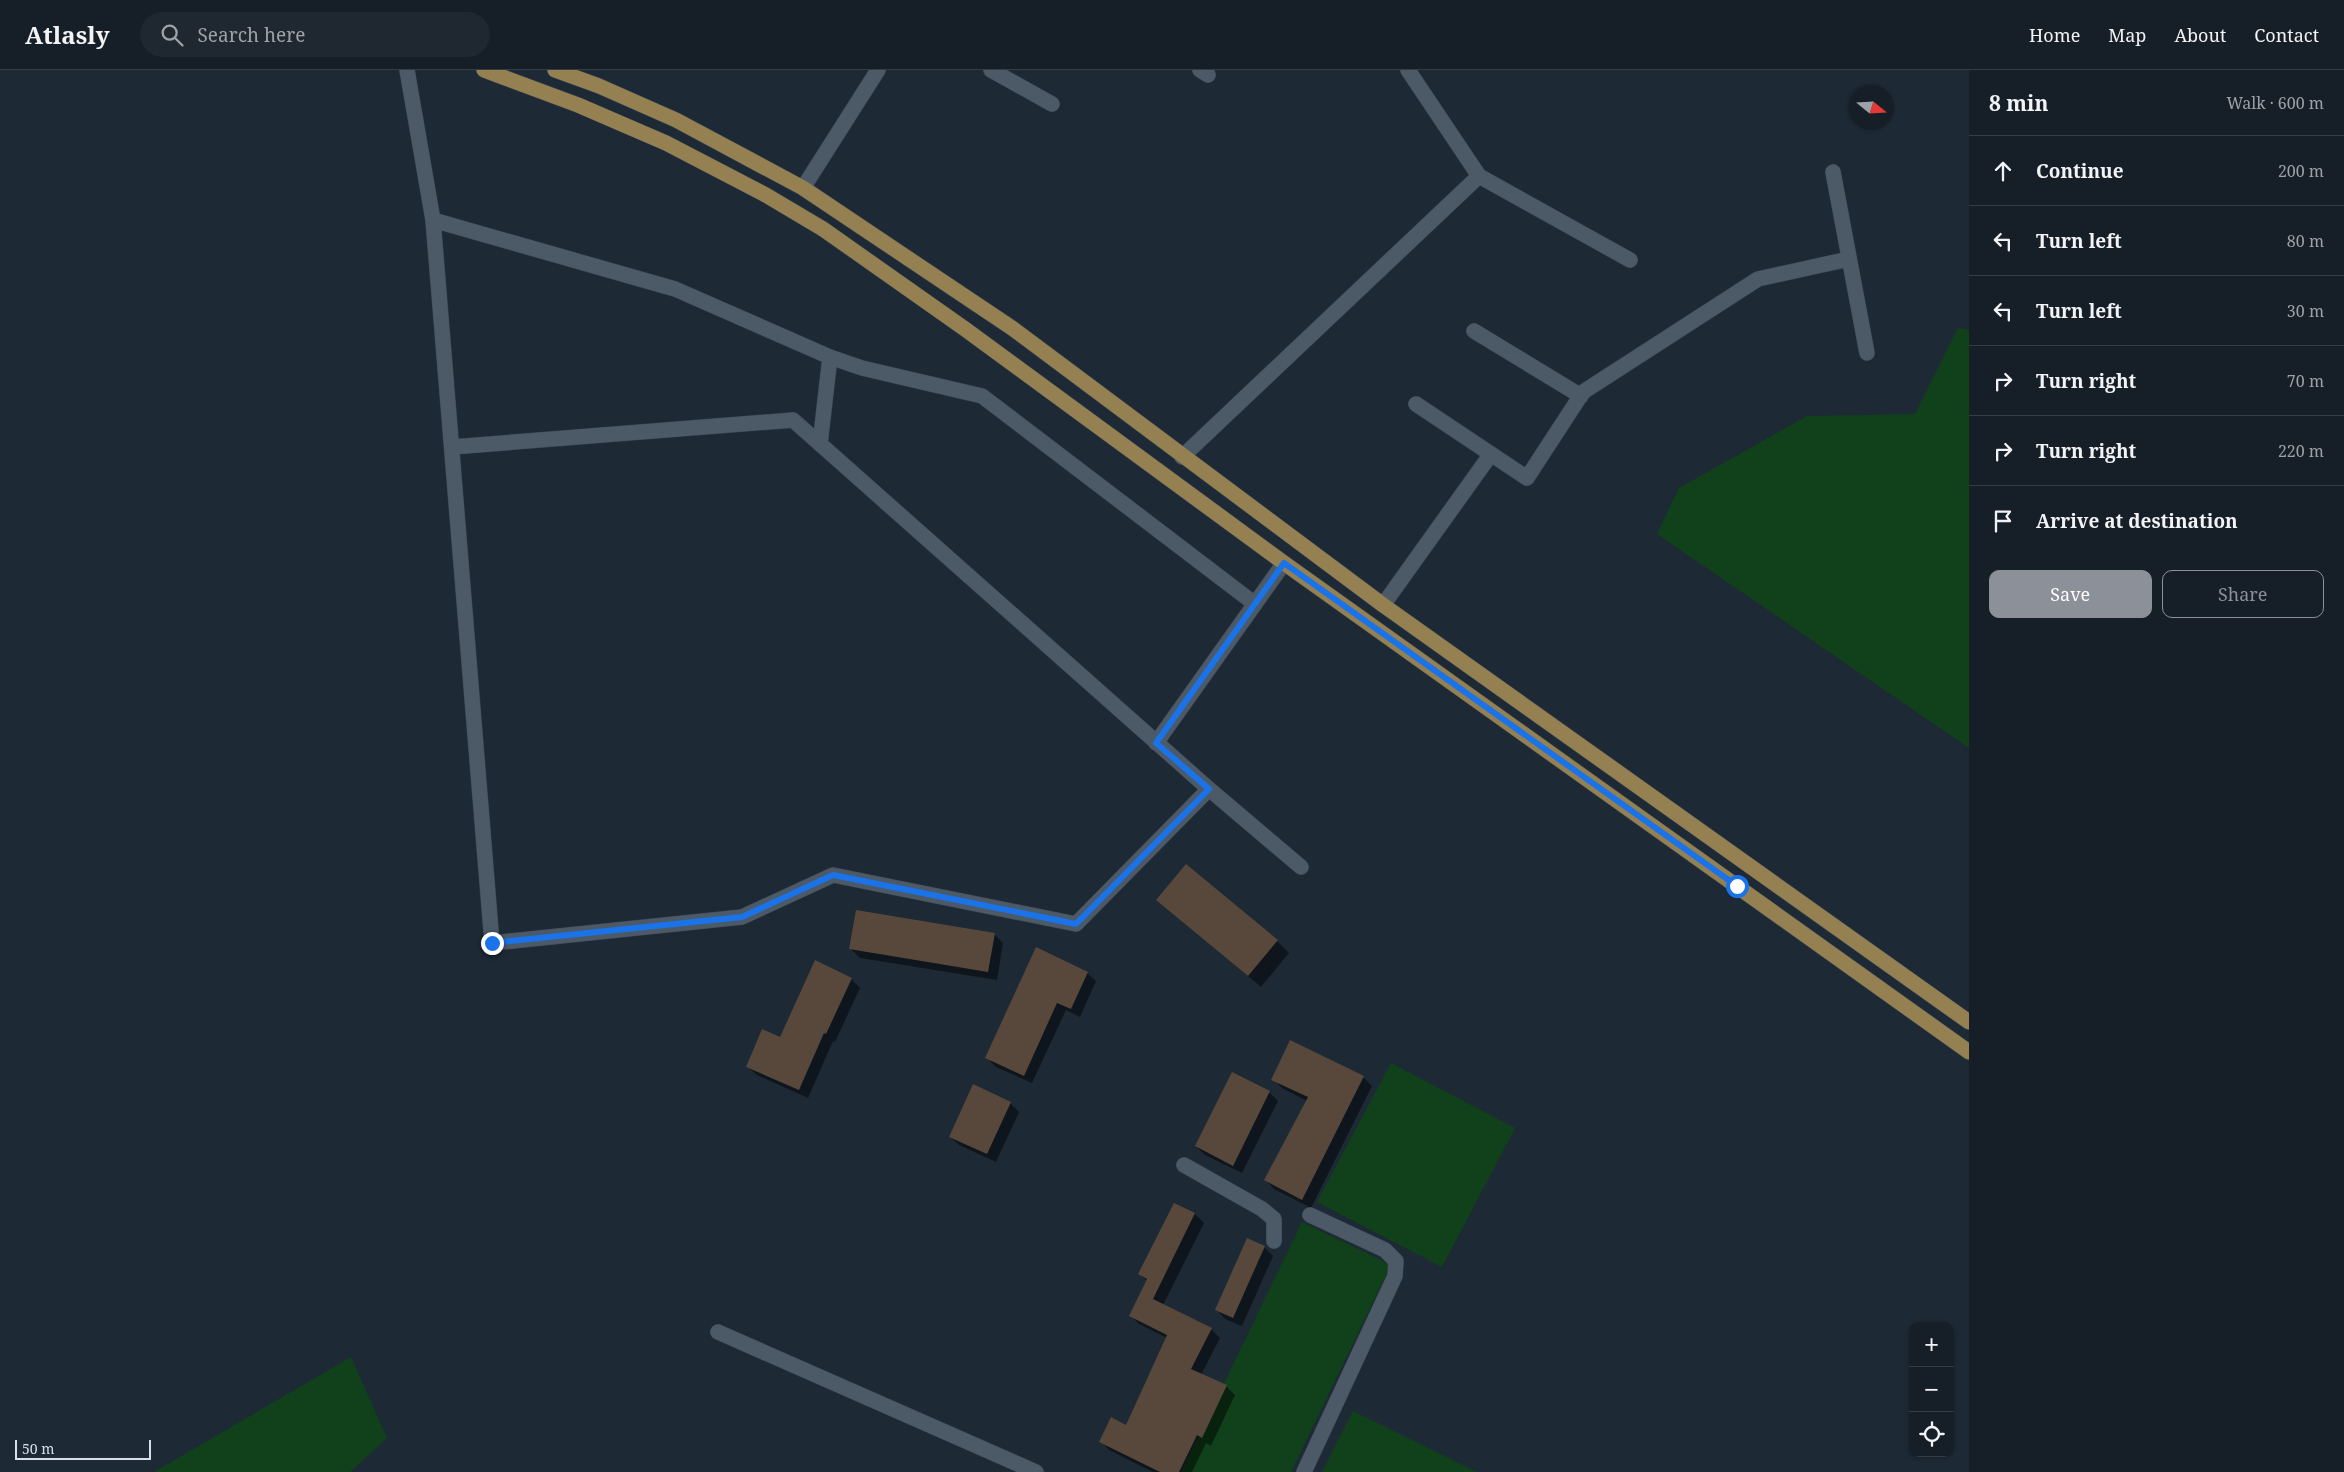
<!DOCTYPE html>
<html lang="en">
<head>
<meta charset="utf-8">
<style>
	:root { --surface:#161f28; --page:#1f2730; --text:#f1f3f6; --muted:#9ea2a8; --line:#353d45; --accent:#8c9099 }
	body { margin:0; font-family:"Noto Serif",serif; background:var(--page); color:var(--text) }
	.controls { position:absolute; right:15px; bottom:15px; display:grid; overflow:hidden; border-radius:10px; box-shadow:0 1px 4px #0004 }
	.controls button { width:45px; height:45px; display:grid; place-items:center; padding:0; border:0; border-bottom:1px solid var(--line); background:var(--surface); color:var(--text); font:25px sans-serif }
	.compass { position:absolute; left:1849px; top:15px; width:45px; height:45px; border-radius:50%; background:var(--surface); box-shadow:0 1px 4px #0004; rotate:108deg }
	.scale { position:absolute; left:15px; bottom:12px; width:136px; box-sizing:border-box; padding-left:5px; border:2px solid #d7dfe8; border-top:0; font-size:14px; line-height:18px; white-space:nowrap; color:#d7dfe8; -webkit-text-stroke:4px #1d2935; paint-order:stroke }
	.stop { position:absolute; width:15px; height:15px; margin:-11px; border:4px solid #1a73e8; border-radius:50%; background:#fff }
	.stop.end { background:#1a73e8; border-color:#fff; box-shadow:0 1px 5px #0008 }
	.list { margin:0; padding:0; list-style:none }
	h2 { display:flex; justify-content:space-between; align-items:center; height:65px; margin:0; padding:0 20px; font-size:21px }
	h2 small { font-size:16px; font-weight:400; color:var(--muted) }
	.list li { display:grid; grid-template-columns:32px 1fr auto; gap:15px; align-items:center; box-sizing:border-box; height:70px; padding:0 20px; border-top:1px solid var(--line) }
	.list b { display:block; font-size:19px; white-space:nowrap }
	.list em { font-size:16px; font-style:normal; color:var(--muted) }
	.actions { display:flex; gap:10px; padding:15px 20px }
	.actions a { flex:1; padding:11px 0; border:1px solid var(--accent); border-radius:10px; text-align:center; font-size:18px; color:var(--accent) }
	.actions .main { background:var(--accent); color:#fff }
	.icon { flex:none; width:28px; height:28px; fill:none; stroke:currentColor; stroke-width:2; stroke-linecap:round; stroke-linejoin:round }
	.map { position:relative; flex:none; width:1969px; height:1402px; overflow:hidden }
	header { display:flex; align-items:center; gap:30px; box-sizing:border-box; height:70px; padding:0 25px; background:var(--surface); border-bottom:1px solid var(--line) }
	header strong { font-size:24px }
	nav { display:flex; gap:28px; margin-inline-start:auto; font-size:18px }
	.search { width:350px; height:45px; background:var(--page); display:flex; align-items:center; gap:12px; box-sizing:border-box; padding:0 18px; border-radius:28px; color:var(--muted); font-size:19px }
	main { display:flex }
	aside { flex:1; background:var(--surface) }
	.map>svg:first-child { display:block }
	.green { fill:#11411b }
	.shadow { fill:#0007 }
	.building { fill:#57483b }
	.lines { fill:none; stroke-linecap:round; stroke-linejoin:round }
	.minor-casing { stroke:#3c4752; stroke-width:16 }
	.major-casing { stroke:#3c4752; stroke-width:16 }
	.minor { stroke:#4c5a68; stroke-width:15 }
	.major { stroke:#958052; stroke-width:15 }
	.route { stroke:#1a73e8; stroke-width:6 }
</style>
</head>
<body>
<header>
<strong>Atlasly</strong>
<div class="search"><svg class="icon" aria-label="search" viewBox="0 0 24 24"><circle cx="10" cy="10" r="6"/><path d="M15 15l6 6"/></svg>Search here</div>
<nav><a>Home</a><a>Map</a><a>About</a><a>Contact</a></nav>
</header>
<main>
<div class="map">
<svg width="1969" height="1402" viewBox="0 0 1969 1402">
	<rect width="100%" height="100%" fill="#1d2935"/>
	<g class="green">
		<polygon points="1958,258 1969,260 1969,678 1657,464 1679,418 1807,346 1915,344"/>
		<polygon points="1391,993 1515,1058 1442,1197 1317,1132"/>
		<polygon points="1302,1152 1391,1195 1291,1402 1181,1402"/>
		<polygon points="351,1287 387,1368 350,1402 154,1402"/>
		<polygon points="1353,1341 1477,1402 1322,1402"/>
	</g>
	<g class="shadow">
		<polygon points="1158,830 1277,871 1289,883 1261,917"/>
		<polygon points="994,864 1003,873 997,910 860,888 851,879"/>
		<polygon points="1087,903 1096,911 1080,947 1066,940 1032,1013 996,997 987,988"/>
		<polygon points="851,909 860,918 835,972 833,971 808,1028 757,1005 748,997"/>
		<polygon points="1363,1007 1372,1016 1311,1138 1274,1119 1266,1110 1307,1031 1282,1018 1273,1009"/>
		<polygon points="1269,1022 1278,1031 1242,1103 1205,1085 1196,1076"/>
		<polygon points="1010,1033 1019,1042 996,1092 959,1075 950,1067"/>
		<polygon points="1174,1134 1195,1144 1204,1153 1163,1235 1211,1259 1220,1268 1201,1305 1226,1316 1235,1325 1211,1376 1206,1373 1192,1402 1153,1402 1109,1380 1101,1371 1127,1357 1167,1268 1139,1254 1130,1245 1147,1211 1140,1204"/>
		<polygon points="1264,1177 1273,1186 1242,1256 1225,1249 1217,1240"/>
	</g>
	<g class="building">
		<polygon points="1186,794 1278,870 1248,906 1156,830"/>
		<polygon points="856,840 995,863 988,902 849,879"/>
		<polygon points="1036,877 1088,902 1071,939 1057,933 1024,1006 985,988"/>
		<polygon points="815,890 852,908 826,964 824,963 799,1020 746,997 762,959 780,967"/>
		<polygon points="1290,970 1364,1006 1302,1130 1264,1110 1308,1027 1271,1010"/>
		<polygon points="1232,1002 1270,1021 1233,1096 1195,1076"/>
		<polygon points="973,1014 1011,1032 987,1084 949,1067"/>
		<polygon points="1174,1133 1195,1143 1153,1229 1212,1258 1191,1299 1227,1315 1202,1368 1197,1365 1179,1402 1160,1402 1099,1372 1111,1347 1126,1355 1167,1265 1129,1246 1147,1209 1138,1204"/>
		<polygon points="1247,1168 1265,1176 1233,1248 1215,1240"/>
	</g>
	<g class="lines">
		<defs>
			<g id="minor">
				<polyline points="407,0 433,150 492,873 742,847 833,805 1076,854 1209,719"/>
				<polyline points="991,0 1052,34"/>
				<polyline points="1200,0 1208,5"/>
				<polyline points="1833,102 1867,283"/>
				<polyline points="1479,106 1630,190"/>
				<polyline points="803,118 878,0"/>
				<polyline points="433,150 675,219 830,287 862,298 982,326 1255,534"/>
				<polyline points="1474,261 1581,326"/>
				<polyline points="1416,334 1527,408 1583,322 1758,209 1849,189"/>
				<polyline points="820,374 830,287"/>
				<polyline points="452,377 793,350 1209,719 1301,797"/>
				<polyline points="1182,387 1479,106 1408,0"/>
				<polyline points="1383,535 1491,384"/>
				<polyline points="1156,673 1284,493"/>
				<polyline points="1184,1095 1262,1139 1274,1149 1274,1171"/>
				<polyline points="718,1262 1036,1402"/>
				<polyline points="1304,1402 1395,1206 1396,1191 1385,1180 1310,1145"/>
			</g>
			<g id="major">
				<polyline points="484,0 578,35 666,73 764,124 823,159 965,259 1284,493 1969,982"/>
				<polyline points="555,0 599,16 676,50 803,118 1012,258 1383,535 1969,952"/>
			</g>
		</defs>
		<use href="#minor" class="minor-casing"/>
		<use href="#major" class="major-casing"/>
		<use href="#minor" class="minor"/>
		<use href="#major" class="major"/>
	</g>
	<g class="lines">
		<polyline class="route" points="492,873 742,847 833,805 1076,854 1209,719 1156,673 1284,493 1737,816"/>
	</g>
</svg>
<div class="controls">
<button>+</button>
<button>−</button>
<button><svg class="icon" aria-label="locate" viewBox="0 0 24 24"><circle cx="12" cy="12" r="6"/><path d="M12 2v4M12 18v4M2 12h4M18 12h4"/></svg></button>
</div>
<svg class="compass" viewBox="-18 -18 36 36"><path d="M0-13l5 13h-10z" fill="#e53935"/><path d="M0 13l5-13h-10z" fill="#9ea2a8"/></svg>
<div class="scale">50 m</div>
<div class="stop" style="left:1737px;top:816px"></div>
<div class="stop end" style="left:492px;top:873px"></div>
</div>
<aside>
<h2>8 min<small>Walk · 600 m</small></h2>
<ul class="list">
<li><svg class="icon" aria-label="ahead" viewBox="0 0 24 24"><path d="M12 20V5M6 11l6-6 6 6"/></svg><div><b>Continue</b></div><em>200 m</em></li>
<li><svg class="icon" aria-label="left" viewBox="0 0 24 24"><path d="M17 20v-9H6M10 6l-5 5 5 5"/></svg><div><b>Turn left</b></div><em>80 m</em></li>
<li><svg class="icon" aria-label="left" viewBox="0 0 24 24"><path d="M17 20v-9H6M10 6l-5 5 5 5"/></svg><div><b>Turn left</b></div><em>30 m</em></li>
<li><svg class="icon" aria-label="right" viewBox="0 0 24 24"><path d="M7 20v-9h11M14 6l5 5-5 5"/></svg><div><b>Turn right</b></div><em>70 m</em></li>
<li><svg class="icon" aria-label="right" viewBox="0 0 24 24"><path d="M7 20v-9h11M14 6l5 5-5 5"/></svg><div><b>Turn right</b></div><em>220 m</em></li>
<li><svg class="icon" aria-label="arrive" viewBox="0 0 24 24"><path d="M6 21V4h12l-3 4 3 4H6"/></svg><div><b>Arrive at destination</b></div></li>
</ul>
<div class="actions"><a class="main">Save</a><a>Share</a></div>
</aside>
</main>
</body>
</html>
